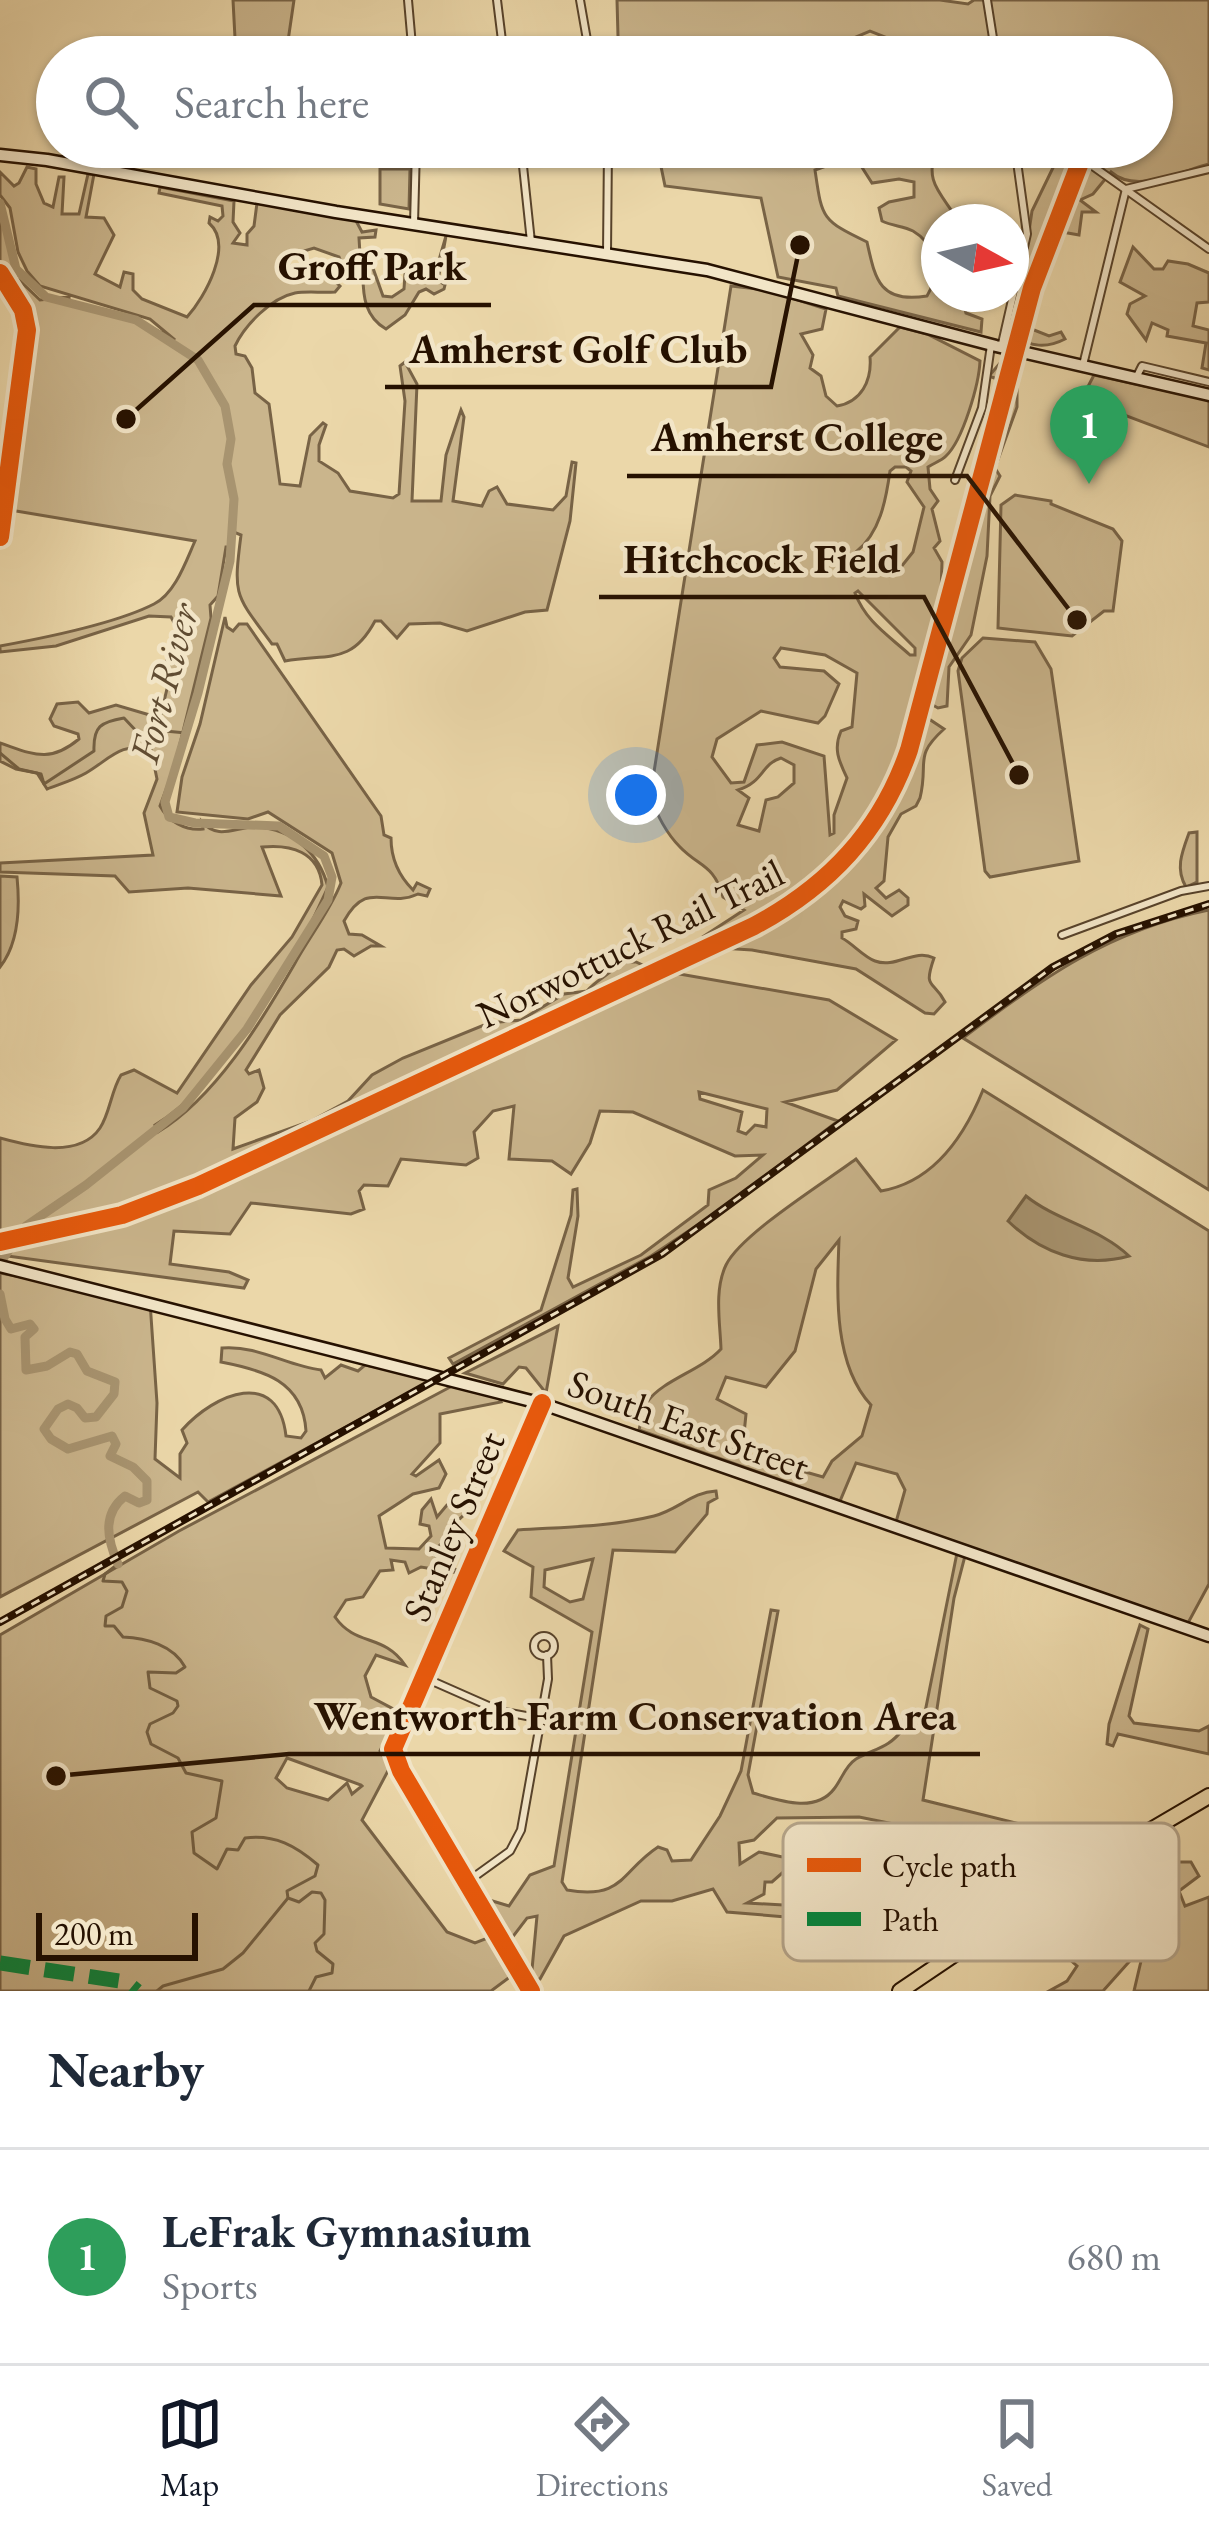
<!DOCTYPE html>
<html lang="en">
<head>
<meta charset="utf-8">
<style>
	:root { --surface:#fff; --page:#f2f2f3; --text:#1f2937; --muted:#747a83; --line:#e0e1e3; --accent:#111827 }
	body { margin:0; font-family:"EB Garamond",serif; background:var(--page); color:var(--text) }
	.compass { position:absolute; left:921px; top:204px; width:108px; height:108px; border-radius:50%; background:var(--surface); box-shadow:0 3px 9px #0004; rotate:98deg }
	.scale { position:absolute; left:36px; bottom:30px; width:162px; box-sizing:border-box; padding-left:12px; border:6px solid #261100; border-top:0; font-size:33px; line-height:42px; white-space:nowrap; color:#261100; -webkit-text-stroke:9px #f2e5c7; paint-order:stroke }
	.you { position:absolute; left:636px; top:795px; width:42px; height:42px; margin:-30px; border:9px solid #fff; border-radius:50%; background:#1a73e8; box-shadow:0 0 0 18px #1a73e833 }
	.badge { display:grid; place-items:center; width:78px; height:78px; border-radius:50%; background:var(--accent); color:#fff; font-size:39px; font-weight:700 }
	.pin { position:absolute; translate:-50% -99px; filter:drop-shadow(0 3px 6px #0008) }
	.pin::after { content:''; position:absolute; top:63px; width:42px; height:36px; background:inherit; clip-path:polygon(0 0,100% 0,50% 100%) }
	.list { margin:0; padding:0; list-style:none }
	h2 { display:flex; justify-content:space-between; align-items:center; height:156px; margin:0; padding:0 48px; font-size:51px }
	h2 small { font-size:39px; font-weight:400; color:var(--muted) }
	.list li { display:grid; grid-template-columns:78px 1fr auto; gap:36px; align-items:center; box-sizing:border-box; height:216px; padding:0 48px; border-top:3px solid var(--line) }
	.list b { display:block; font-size:45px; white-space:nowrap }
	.list p { margin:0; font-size:39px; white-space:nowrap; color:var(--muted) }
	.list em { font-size:39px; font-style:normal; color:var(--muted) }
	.icon { flex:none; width:66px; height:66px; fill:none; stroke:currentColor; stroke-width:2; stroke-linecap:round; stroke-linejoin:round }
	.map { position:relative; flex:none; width:1209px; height:1991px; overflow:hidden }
	.search { position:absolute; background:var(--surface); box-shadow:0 3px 9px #0004; left:36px; right:36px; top:36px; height:132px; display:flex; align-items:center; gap:30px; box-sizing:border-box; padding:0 42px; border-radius:66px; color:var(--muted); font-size:45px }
	.sheet { height:372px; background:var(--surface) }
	nav { display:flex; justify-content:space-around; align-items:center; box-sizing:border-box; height:168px; border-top:3px solid var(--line); background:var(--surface); font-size:33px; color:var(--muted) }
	nav a { display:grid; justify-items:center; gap:6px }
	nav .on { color:var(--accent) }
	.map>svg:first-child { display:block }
	.green { fill:#cab58c; stroke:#786346; stroke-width:3; fill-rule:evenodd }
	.water { fill:#a89470; stroke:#746043; stroke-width:3 }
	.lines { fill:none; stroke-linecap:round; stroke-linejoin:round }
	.stream { stroke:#746043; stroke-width:3 }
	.river { stroke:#a89470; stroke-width:9 }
	.minor-casing { stroke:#57422a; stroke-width:10 }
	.secondary-casing { stroke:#261100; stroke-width:15 }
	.trunk-casing { stroke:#261100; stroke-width:18 }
	.minor { stroke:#f2e5c7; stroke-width:6 }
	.secondary { stroke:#f2e5c7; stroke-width:10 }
	.trunk { stroke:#ebd7a9; stroke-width:14 }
	.rail-casing { stroke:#261100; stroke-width:8 }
	.rail { stroke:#f2e5c7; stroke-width:3; stroke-dasharray:9; stroke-linecap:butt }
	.quiet { stroke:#00873e; stroke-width:15; stroke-dasharray:30 15; stroke-linecap:butt }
	.cycleway-casing { stroke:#f2e5c7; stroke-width:26 }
	.cycleway { stroke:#e8590c; stroke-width:18 }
	.labels { text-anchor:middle; stroke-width:9; stroke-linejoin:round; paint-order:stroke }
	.street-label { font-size:39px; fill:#261100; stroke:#f2e5c7 }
	.water-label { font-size:42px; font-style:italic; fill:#604c32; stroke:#f2e5c7 }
	.key { fill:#f2e5c7; stroke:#b5a58b; stroke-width:3 }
	.key-label { font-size:33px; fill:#261100 }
	.leader { fill:none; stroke:#261100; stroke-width:4.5 }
	.callout-dot { fill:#261100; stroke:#f2e5c7; stroke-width:4.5 }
	.callout-label { font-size:42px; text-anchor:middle; font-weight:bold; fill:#261100; stroke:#f2e5c7; stroke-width:9; stroke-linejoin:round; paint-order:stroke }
</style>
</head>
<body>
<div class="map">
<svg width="1209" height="1991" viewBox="0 0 1209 1991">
	<rect width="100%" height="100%" fill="#ebd7a9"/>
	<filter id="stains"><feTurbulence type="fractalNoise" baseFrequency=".00167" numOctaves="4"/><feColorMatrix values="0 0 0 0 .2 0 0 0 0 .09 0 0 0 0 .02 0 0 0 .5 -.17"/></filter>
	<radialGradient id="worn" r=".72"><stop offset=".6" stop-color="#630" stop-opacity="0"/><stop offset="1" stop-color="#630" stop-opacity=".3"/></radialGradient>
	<g class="green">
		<polygon points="233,0 294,0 288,41 292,48 306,45 310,57 236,57"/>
		<path d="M617,0h323l28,4 6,-4h235v164c-30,8 -73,30 -98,8l-18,22 -13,6 16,12h-14l-3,23 -17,-3 -19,45 -14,51 20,8 12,-4 4,7c-17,9 -36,9 -51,-5l18,-123 31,-64h89v-90h-241l-3,-11 -38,-15 -19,8 -3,11 5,7h-228l-7,-21z"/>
		<path d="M657,147h229l2,12 9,7 17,-8 8,-11h15c-14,36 4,45 22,75h-20v72h22l5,19 16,6 -1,13 -143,-36 -2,-8 -58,-11 -17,-79 -96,-12zM848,158h8l16,25 27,-4 15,3v15l-25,5 -10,6 3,13c10,5 22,5 31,10 24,14 27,43 14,65 -48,8 -52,-18 -60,-54 -46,-22 -45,-24 -52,-72z"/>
		<path d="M27,167l9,2v15l8,19 9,4 6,-30h5l-2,37h17l9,-40h6l-8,43 18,1 10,17 -19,39 25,13 4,-15 9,2v16l9,9 45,18c18,-20 47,-72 22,-94l1,-6 8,4 5,-5 -1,-10 -63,-13 1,-6 74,14 -1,21 7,11 -7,10 14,2v-11l7,-8 3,-23 97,14 8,15 14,-2 -1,7 -16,1 1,16 9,3 14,39 9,1 12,-8 1,-15 6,-1 4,7 8,2 11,-5 12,-41 -8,44 7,5 -1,4 -10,5 -8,-5 -7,3 -14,23 -19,14c-21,-12 -23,-33 -23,-53l-17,-2 -7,-17 -25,-9 -27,8 2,9 10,6 23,-2 18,17 -5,6c-13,1 -28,-1 -40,1 -24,5 -50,32 -60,53l1,8 9,2 7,12 3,25 14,11 11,80 20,2 10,-50 13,-13 3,2 -7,20v16l19,12 12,18 43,7 6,-4 6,-93 -5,-35 5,-4 12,22 -5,117h29l5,-46 15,-45 3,7 -11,84 29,5 7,-15 8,-4 10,17 46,6 13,-14 6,-34 4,1 -6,58 -23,89 -22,2 -58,19 -27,-8 -31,1 -12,14 -16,-17h-6c-24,45 -48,32 -90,40l-8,-17h-5c-37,-50 -39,-47 -31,-109l-7,-3 -3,15h-5l-8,49 -8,9 1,13 -37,150 -14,38c8,15 25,25 43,23l-1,-7c17,19 34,4 55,5 36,2 62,26 71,60 -32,73 -104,197 -173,238l3,7c57,-34 103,-110 136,-167 15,-28 35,-52 47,-82l-9,-30 -64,-41 -20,7 -71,-7 5,-35 18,-53 25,-107 2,10 6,4 6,-7h8l134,192 3,19 7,3c0,20 8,38 22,52l4,-7 13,6 -3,7 -9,-2c-32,15 -50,-16 -74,27l5,13 13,1 19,11h-10l-17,10 -10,-7 -7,1 -8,17 -49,48 -34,55 3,4 10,-4 5,18 -7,14 -22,16 -2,31 78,-28 37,-20 24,-26 31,-17 86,-35 32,-3 43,-26 23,-3c11,-13 25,-17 33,-29h16l15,7 178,31 67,40 -59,50 -52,12 53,19 -118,89 -69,46 -198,108 -4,-6 92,-48 30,-95 2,-25 4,-1 1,27 -10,62 5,9 68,-32 67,-50 1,-15 27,-12 27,-23 -28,1 -102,-44 -33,-1 -10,32 -19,31 -19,-13 -43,-2 5,-53 -21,5 -19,21 4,26 -12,7 -65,-6 -13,27 -24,-1 -5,6 5,18 -13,5 -100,-11 -21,31 -56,-3 -4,33 59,8 19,8 -4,8 -244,-33v-117c29,8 79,21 100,-10 10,-15 11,-37 21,-53l13,-5 43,23 74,-108 41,-48 30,-52c-3,-33 -31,-41 -60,-38l19,49 -93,-8 -59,4 -14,-16 -115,-4v-9l153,-8 -9,-42 13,-34 -6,-29c-30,-9 -41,9 -65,23 -12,7 -26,11 -39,16l-10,-16 -21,-4 -16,-8v-18c33,11 49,21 79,-4l-1,-5 -24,-8 -4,-7 7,-15 21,-2 11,11 27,-8 44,13 11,-46 -5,-9 11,-35 -6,-11 -22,-1 -93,30 -56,6v-6c44,-8 115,-22 154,-42 21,-10 32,-43 41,-63l-185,-31 23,-172 -6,-35 -27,-42v-50l17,67 23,22 29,-3v4l67,18 39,21 -25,-21 -110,-33 -13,-15 -9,-19 -8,-44 -10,-13v-23l14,14 5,-3zM699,1092l68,17 -1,18 -11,-2 -9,9 -8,-3 4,-19 -42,-13z"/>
		<polygon points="380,169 410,169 409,209 380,204"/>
		<polygon points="1133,247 1154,269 1163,269 1168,261 1188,264 1209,273 1209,302 1197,303 1193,326 1209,330 1209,370 1202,368 1206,343 1167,336 1168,330 1152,323 1146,340 1127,314 1130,304 1145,296 1120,282"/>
		<path d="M731,286l36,4 59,19 -4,20 -21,5 12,21 -3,13 11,8 5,20 11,10c24,-4 35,-25 33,-49l30,-30 27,7 53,27c-1,23 -17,79 -34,95 -5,5 -12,7 -18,11l2,22 8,12 -6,8 8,32 -6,7 8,14 -2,64 4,3 64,-246 -19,-7 18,-21 16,3 -6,18v31l-22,61 5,8 -10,20 -3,60 -16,79 -22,32 -2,39 -9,2 -18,-10 -5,3 -1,8 30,20c-31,28 -15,32 -24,69l-4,8 -15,8 -13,23 -4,44 -8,7 10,10 13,-8 9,8v7l-16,11 -28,-22 1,12 -4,3 -18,-8 -3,6 5,9 13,5 -2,8 -14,3v6c11,6 22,19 33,23 21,8 39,-13 59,-3 -11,32 -1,21 11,44l-11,12 -9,-1 -69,-44 -104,-19 -31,-2 -17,-12 40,-26 -21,-13c-9,-33 -24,-30 -43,-50 -14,-14 -22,-31 -30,-50zM895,467h11l5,4 -4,11 17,25 -11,45 -12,15 -22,-1 -11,-10 -9,7 -3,-11c24,-19 30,-52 34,-81zM858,591l57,57v7h-5c-22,-20 -44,-33 -55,-62zM781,648l44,7 32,18 -5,54 -11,4c-8,18 -2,30 6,47l-13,37v18l-4,2 -6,-79 -42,-14 -25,3 -13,37 -13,1 -19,-26 5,-18 44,-28 57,12 7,-7 14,-32 -15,-13 -44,-4 -6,-9zM781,758l13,7v18l-16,14 -12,3 -7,31 -21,-6 11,-27 -11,-8c26,-8 23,-26 43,-32z"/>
		<polygon points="1094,375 1209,400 1209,447 1087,401 1083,396"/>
		<polygon points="1015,495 1051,501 1051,504 1113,529 1122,541 1113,611 1104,611 1072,636 998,628 1001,505"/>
		<polygon points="983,638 1035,642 1051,669 1079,861 990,877 985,871 958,671 962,658"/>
		<path d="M1197,832v50l-11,5c-11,-18 -4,-35 3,-54z"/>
		<path d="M0,876l17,1c3,30 2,66 -17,90z"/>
		<path d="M1209,910v280l-246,-152c79,-60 147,-108 246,-128z"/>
		<path d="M983,1090l226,141v353l-21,39 -292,-101 9,-32 -8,-16 -41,-11 -16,38 -201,-71c2,-8 4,-22 9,-29 15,-21 54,-31 73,-52 -1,-27 -7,-59 5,-84 15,-31 99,-83 130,-106l25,32c53,-9 83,-54 102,-101zM839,1240c-2,53 -6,124 32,165l-9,31 -30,25 -9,16 -81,-23 4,-40 -29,-15 9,-22 40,10 29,-36 21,-82z"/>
		<path d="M0,1273l150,29 7,101 -2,56 25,19v-24l7,-11 -5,-13c33,-37 96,-63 104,6l15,2 5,-7c-3,-50 -43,-61 -85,-69l1,-14c36,-3 65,18 99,22l4,8 16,-13 17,6 7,-6 71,13 -228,124 -10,-10 -198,105z"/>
		<polygon points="558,1326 546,1393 526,1368 519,1367 503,1384 465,1373"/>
		<path d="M454,1385l44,11 3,6 -61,12v29l-28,31 4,2 23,-16 7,14 -7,14 -26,6 -34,22 7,32 33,1 12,-13 -2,-10 -9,-2 2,-14 9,-11 6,18 10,-12 20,7 -14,13 -4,19h-8l-8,8 6,9 26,13 -44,-7 -12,6 -4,-11 -14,-2 2,10 -13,1 -17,26 -17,3 -11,17c21,30 48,16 70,48l-29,-10 -11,21 6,21 28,15 -19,39 10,16 -28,53 85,112 28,11 15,-6 24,37 -23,17h-491v-356l179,-104zM287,1758l74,27 1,1 -10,8 -5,-11 -19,17 -41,-12 -11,-10z"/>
		<path d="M716,1491l1,7 -9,5 -1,11 -32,38 -62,-2 -51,332 5,8c57,10 54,-19 91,-43l9,3 5,11 19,-1 29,-44 21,-45 30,-161 7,1 -30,164 5,18c25,7 62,21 81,-4 8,-10 11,-23 22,-30 20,-11 33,-11 47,-30h14l7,-12 33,-164 8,3 -11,42 -31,202 121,30 -1,10 -46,-11 -54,20 -7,-12 -27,7 3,16 -6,26 13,14 -21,16 2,11 -48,21 -18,-27 -107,-9 -14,-23 -41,12h-31l-77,35 -24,43 -9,1 6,-64 -10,2 -19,25 -24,-40 5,-3 20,6 21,-31 24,-9 38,-234 -61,-35 2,-30 -29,-16 14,-21c46,-3 91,-3 136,-14 24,-6 38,-24 62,-25zM593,1559l-10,40 -13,3 -26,-15 1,-17zM859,1817l35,7 4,15 -11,67 -34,3 -106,-6 17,-9 1,-12h7l25,-22 -38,-8 -19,12 -1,-21 15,-3 23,-22z"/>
		<polygon points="1140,1625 1148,1629 1129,1716 1134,1723 1199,1731 1209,1726 1209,1754 1118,1734 1113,1746 1107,1744 1109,1724"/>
		<polygon points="1173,1841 1178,1862 1191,1862 1199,1876 1179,1891 1185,1906 1209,1897 1209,1991 1134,1991 1145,1944 1103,1991 1049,1991 1067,1981 1077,1966 1067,1957 1060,1918 1072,1914 1076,1936 1084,1942 1093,1933 1095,1917 1083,1901 1078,1883 1094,1872 1109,1884 1113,1893 1125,1883 1115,1860 1122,1855 1137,1870 1144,1864 1131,1849 1142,1843 1155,1856"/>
	</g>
	<path class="water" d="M1026,1196c31,25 74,32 103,60 -46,13 -89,-4 -121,-35z"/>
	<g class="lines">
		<g class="stream">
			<path d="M0,753l19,16 22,5 3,10 50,-33c-1,-25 7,-29 30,-33l16,17 25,-4 21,2"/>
			<path d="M118,1564l-13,10 -2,7 19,1 5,9 -5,16 -16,9 -1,10h9l9,11c23,1 50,8 62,30l-9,6 -28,-1 2,16 27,13 1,5 -5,7 -23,11 -3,8 4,12 27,14 8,15 36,8 -6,37 -24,14 2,21 23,16 10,-20 11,1 7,-12c30,-4 51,8 73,27l-3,11 -28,15 1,7 11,4 13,-10 9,1 4,7 -1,34 -9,9 2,8 16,13 -1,9 -16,4 -7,14"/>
			<polyline points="157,1991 163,1986 223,1969 243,1953 288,1898"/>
		</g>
		<g class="river">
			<polyline points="0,203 16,269 46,297 136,320 198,360 225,406 231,439 227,464 234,499 230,561 198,693 165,802 169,817 195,823 279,826 324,856 332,877 328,900 247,1029 183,1108 86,1185 26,1226 0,1263"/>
			<path d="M0,1294l5,25 6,10 19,-5 4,5 -9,8 1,33 21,-4 23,-14 7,2 10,17 28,11 -1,12 -18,23 -11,1 -8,-10 -9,-4 -10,5 -14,20 7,10 17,10 44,-13 4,8 -6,12 23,11 14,14v19l-8,3 -14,-7c-23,18 -18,43 -7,68"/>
		</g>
		<defs>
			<g id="minor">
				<polyline points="408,0 413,57"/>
				<polyline points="497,0 504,57"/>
				<polyline points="580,0 590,57"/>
				<polyline points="987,0 996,57"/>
				<polyline points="521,147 531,242"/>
				<polyline points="1060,147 1073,152 1209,249"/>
				<polyline points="414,224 416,147"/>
				<polyline points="607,253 608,147"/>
				<polyline points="0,273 23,310 27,330 0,537"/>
				<polyline points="1001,348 1027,234 1015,147"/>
				<polyline points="1083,365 1126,189 1209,169"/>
				<polyline points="1137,376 1142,366 1209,382"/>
				<polyline points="955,480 982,408 991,345"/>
				<polyline points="1062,935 1181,891 1209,886"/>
				<circle cx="544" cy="1646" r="10"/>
				<polyline points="423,1677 500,1711 542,1719"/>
				<polyline points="467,1882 510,1851 521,1830 548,1679 547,1655"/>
				<polyline points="531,1991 401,1771 393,1749 542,1403"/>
			</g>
			<g id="secondary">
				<polyline points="0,155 47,160 336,212 707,270 996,346 1209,395"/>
				<polyline points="0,1266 543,1404 1209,1636"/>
			</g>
			<polyline id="trunk" points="900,1991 1054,1887 1209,1796"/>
		</defs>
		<use href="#minor" class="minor-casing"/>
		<use href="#secondary" class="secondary-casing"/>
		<use href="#trunk" class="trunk-casing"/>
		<use href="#minor" class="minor"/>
		<use href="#secondary" class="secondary"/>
		<use href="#trunk" class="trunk"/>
		<defs>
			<polyline id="rail" points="0,1622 662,1254 1053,967 1116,934 1209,904"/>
		</defs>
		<use href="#rail" class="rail-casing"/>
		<use href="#rail" class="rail"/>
		<polyline class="quiet" points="0,1963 126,1982 137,1991"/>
		<defs>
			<g id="cycleway">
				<polyline points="0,273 23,310 27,330 0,537"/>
				<path d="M0,1242l122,-27 76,-29 556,-260c75,-40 127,-95 155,-176l123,-462 54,-141"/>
				<polyline points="531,1991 401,1771 393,1749 542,1403"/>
			</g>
		</defs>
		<use href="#cycleway" class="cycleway-casing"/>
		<use href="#cycleway" class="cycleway"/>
	</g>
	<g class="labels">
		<g class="street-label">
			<text transform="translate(630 943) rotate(-26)" y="14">Norwottuck Rail Trail</text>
			<text transform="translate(689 1424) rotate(20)" y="14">South East Street</text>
			<text transform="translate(453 1526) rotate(-67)" y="14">Stanley Street</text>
		</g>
		<g class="water-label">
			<text transform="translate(163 683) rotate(-75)" y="15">Fort River</text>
		</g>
	</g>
	<rect x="783" y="1823" width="396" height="138" rx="18" class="key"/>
	<rect x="807" y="1858" width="54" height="14" fill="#e8590c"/>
	<rect x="807" y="1912" width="54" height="14" fill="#00873e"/>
	<g class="key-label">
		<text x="882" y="1877">Cycle path</text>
		<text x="882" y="1931">Path</text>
	</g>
	<path class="leader" d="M126 419L254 305H491M800 245L771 387H385M1077 620L967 476H627M1019 775L924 597H599M56 1776L289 1754H980"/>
	<g class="callout-dot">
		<circle cx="126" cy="419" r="12"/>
		<circle cx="800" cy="245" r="12"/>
		<circle cx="1077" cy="620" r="12"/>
		<circle cx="1019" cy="775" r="12"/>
		<circle cx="56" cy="1776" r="12"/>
	</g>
	<g class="callout-label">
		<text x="372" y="280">Groff Park</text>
		<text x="578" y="363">Amherst Golf Club</text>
		<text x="797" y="451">Amherst College</text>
		<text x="762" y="573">Hitchcock Field</text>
		<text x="635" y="1730">Wentworth Farm Conservation Area</text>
	</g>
	<rect width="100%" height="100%" filter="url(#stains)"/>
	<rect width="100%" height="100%" fill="url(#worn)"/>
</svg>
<svg class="compass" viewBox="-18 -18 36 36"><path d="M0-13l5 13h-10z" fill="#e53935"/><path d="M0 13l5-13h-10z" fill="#747a83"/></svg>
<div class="scale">200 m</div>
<div class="you"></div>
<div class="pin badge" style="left:1089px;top:484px;background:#2e9e5b">1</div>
<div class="search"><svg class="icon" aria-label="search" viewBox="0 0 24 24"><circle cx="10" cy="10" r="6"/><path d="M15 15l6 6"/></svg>Search here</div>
</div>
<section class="sheet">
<h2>Nearby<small></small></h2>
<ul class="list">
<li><span class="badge" style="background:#2e9e5b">1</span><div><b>LeFrak Gymnasium</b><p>Sports</p></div><em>680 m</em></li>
</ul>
</section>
<nav>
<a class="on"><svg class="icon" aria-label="map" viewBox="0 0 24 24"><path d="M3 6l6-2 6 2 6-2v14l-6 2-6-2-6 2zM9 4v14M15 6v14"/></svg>Map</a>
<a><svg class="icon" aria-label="directions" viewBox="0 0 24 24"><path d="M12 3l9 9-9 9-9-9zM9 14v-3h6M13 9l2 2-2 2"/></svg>Directions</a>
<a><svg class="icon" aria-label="saved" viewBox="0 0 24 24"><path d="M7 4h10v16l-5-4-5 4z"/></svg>Saved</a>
</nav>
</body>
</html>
